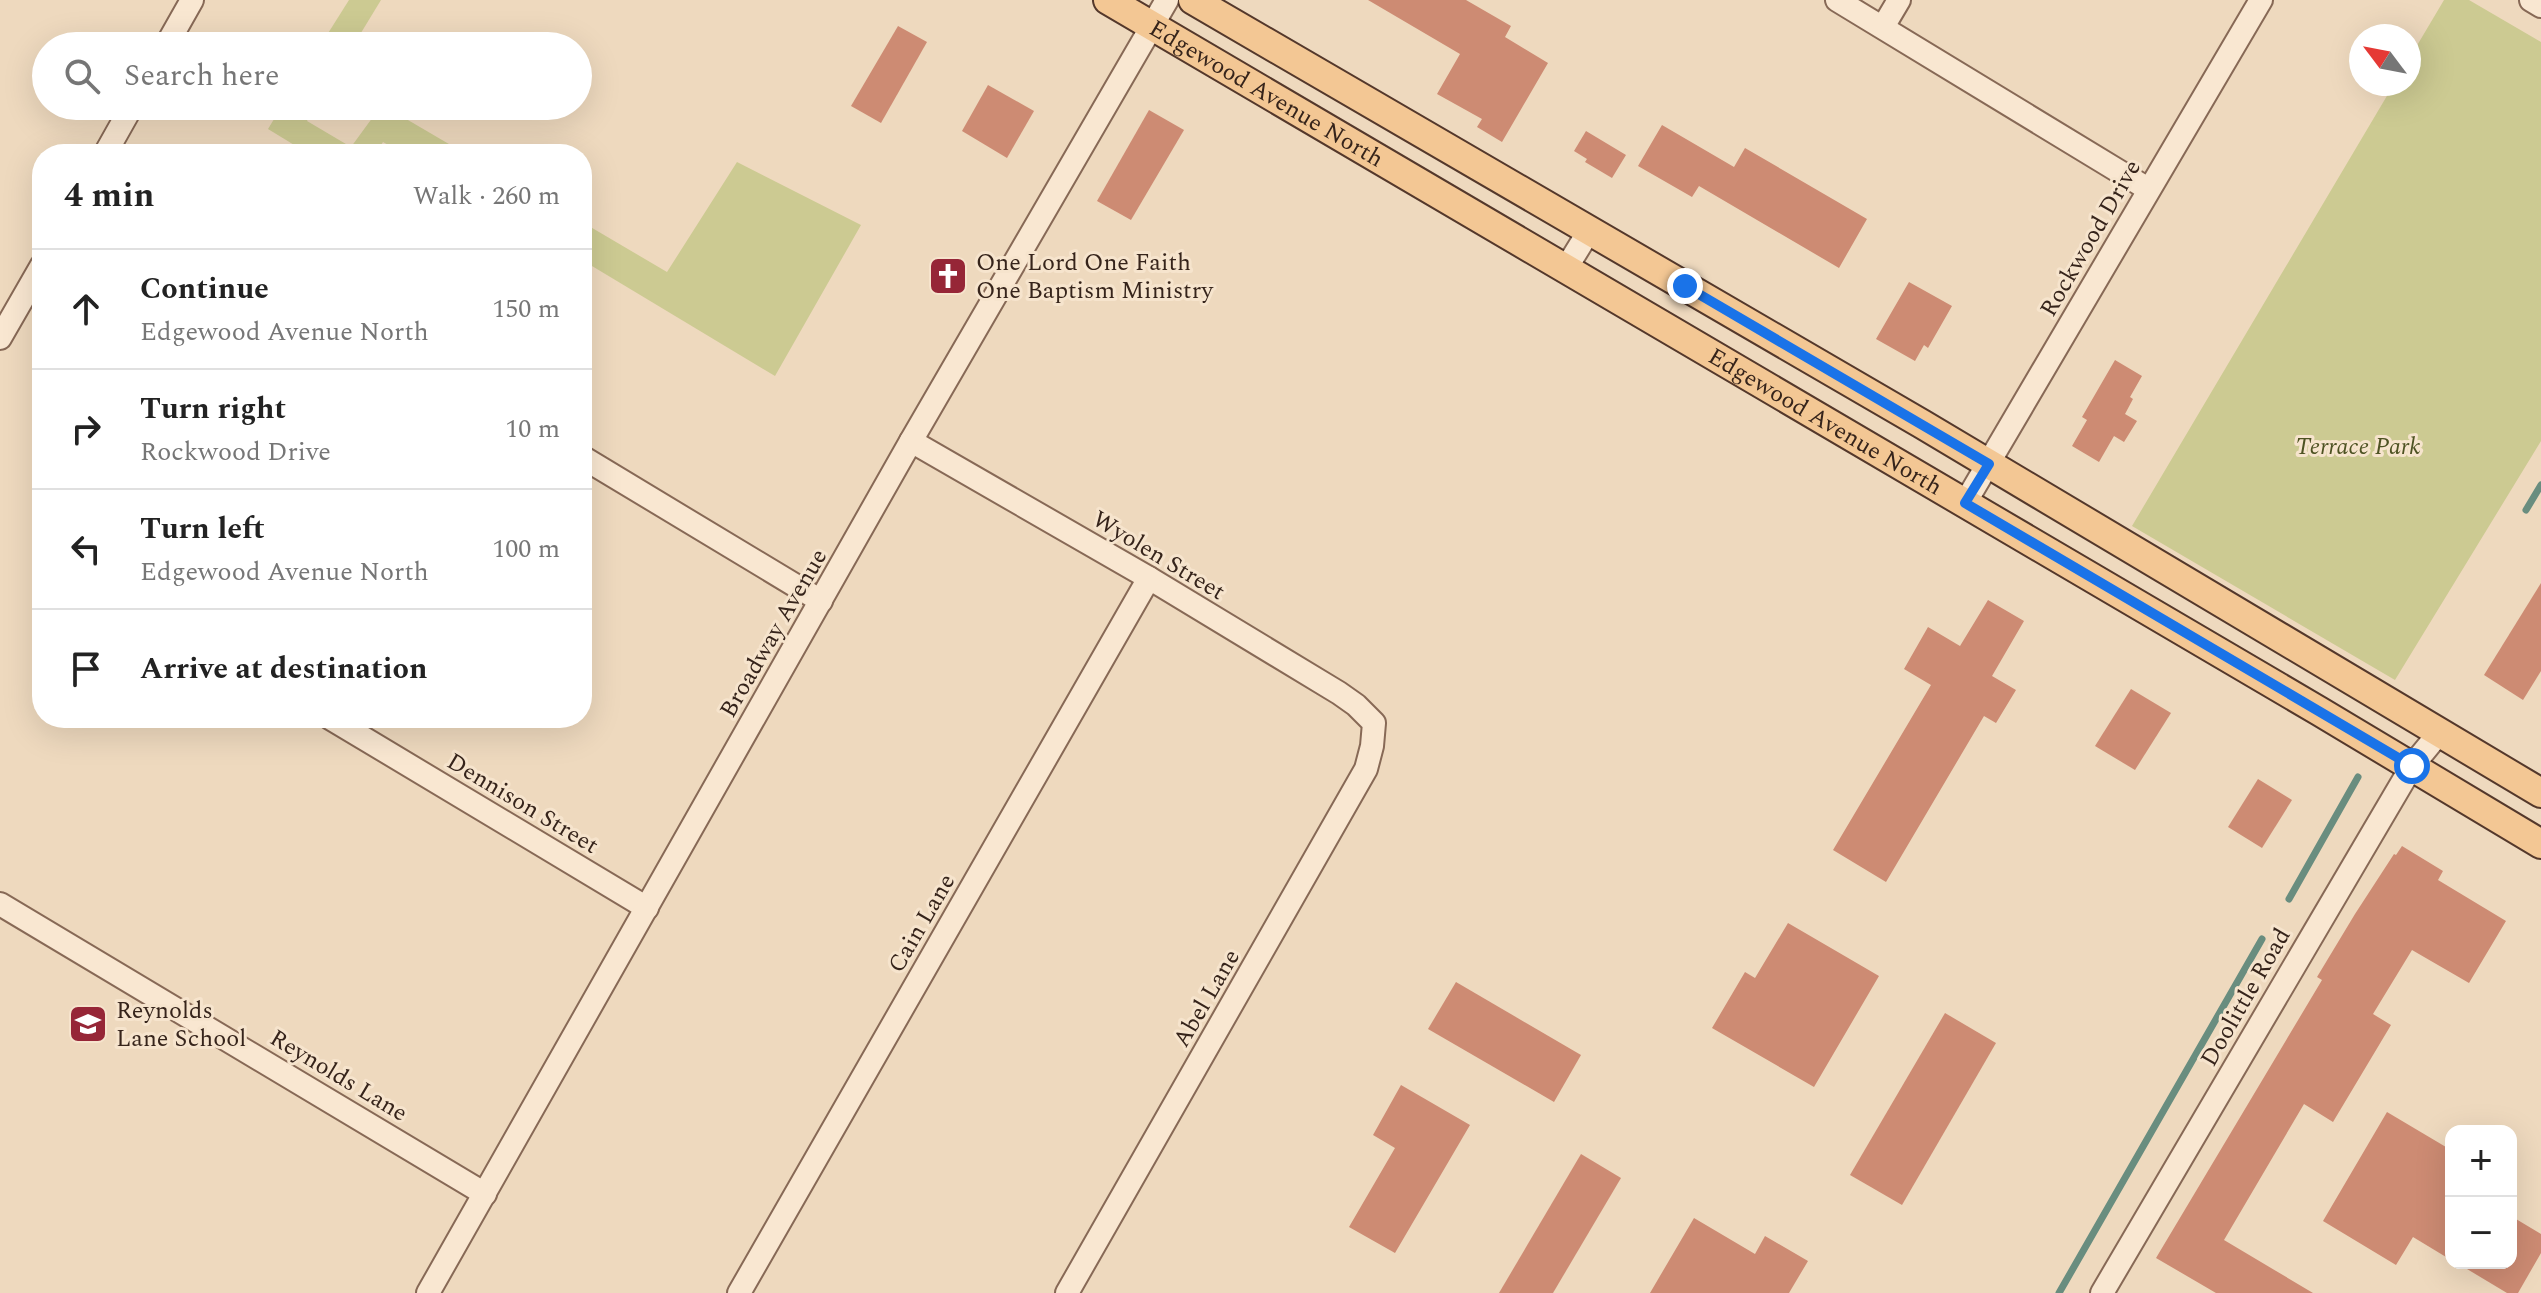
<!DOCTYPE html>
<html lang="en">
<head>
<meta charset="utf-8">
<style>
	:root { --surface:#fff; --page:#f2f2f2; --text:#222; --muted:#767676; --line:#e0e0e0 }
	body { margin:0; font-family:Spectral,serif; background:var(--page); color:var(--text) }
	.controls { position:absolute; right:24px; bottom:24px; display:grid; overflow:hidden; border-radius:16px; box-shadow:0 8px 32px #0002 }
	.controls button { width:72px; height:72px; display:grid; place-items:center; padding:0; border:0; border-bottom:2px solid var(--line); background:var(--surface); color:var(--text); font:40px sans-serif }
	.compass { position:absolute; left:2349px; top:24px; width:72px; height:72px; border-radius:50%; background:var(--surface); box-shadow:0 8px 32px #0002; rotate:302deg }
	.stop { position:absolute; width:24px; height:24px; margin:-18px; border:6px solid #1a73e8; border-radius:50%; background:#fff }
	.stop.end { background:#1a73e8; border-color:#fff; box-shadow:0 2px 8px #0008 }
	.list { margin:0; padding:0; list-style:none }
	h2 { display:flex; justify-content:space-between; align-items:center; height:104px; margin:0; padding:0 32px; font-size:34px }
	h2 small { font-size:26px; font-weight:400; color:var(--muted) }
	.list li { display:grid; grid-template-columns:52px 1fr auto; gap:24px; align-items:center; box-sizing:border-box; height:120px; padding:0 32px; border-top:2px solid var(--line) }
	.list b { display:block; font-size:30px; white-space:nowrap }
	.list p { margin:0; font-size:26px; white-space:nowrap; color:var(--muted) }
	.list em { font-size:26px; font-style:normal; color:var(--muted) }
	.icon { flex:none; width:44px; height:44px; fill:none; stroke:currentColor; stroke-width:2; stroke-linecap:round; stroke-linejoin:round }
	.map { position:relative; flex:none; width:2541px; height:1293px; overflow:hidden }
	.search { position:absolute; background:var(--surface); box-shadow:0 8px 32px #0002; left:32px; top:32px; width:560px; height:88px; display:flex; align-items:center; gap:20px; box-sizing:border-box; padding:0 28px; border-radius:44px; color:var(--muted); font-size:30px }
	.panel { position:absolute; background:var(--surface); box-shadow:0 8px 32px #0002; left:32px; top:144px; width:560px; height:584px; border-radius:32px }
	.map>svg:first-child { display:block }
	.green { fill:#ccca92 }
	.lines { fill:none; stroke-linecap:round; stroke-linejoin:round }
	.stream { stroke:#698d7f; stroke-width:7 }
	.building { fill:#cd8b73 }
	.minor-casing { stroke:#876956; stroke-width:26 }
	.major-casing { stroke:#54382b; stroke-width:32 }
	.minor { stroke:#f9e7d1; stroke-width:22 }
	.major { stroke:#f3c794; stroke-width:28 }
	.route { stroke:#1a73e8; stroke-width:10 }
	.labels { text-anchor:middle; stroke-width:6; stroke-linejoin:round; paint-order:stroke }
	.street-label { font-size:24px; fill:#36241b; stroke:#f6e4cd }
	.poi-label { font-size:24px; fill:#36241b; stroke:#f6e4cd; text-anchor:start }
	.park-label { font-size:24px; font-style:italic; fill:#4d5222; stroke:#f6e4cd }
</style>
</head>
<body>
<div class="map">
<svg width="2541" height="1293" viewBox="0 0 2541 1293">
	<rect width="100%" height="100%" fill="#eed9be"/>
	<g class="green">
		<polygon points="349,0 381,0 353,46 320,46"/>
		<polygon points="2444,0 2469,0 2541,42 2541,441 2395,680 2132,526 2394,84 2409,84 2409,59"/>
		<polygon points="282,106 315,106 307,121 351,147 381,106 384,106 466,154 404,154 383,142 375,154 309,154 268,129"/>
		<polygon points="737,162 861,225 775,376 582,260 582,222 667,272"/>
	</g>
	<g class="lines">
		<g class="stream">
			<polyline points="2526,510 2541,485"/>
			<polyline points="2289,899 2358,777"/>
			<polyline points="2059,1293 2262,939"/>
		</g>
	</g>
	<g class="building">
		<polygon points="1368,0 1466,0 1511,26 1505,37 1548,63 1502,142 1477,127 1482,119 1437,94 1460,54"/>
		<polygon points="898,26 927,42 881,123 851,106"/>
		<polygon points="988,85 1034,111 1007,158 962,131"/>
		<polygon points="1149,110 1184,130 1131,220 1097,201"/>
		<polygon points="1662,125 1734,167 1745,148 1867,219 1839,268 1699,186 1692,197 1638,166"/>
		<polygon points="1586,131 1626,155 1612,178 1585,162 1587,159 1574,151"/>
		<polygon points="1909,282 1952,306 1928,348 1924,345 1915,361 1876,339"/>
		<polygon points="2115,360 2142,376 2130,397 2133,399 2125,414 2137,421 2124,442 2114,436 2099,462 2072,446 2087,420 2082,417"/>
		<polygon points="2541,583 2541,671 2523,700 2484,675"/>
		<polygon points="1988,600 2024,621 1992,676 2016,690 1996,723 1984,716 1886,882 1833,850 1931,685 1904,669 1928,627 1960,646"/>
		<polygon points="2131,689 2171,713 2135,770 2095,746"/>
		<polygon points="2258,779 2292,800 2262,848 2228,827"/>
		<polygon points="2402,846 2443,871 2438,880 2506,921 2469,983 2412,950 2373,1014 2391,1025 2333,1122 2304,1104 2224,1240 2313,1293 2216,1293 2156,1258 2322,980 2317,977 2355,914 2394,854 2396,855"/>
		<polygon points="1788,923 1879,976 1814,1087 1712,1028 1745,972 1755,978"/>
		<polygon points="1456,982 1581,1055 1554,1102 1428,1029"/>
		<polygon points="1945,1013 1996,1043 1902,1205 1850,1175"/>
		<polygon points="1401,1085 1470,1125 1395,1253 1349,1227 1395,1148 1373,1135"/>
		<polygon points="2387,1112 2451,1150 2451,1260 2413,1237 2396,1265 2323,1221"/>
		<polygon points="1581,1154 1621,1178 1553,1293 1499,1293"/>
		<polygon points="2511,1216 2541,1234 2541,1253 2518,1293 2507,1293 2457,1263 2511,1263"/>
		<polygon points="1694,1218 1755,1254 1765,1236 1808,1261 1789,1293 1650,1293"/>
	</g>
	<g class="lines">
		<defs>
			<g id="minor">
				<polyline points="1837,0 2148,189"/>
				<polyline points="2531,0 2541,6"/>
				<polyline points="1883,27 1899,0"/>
				<polyline points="166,46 192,0"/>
				<polyline points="105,154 132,106"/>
				<polyline points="1565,270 1589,231"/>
				<polyline points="0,338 42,265"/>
				<polyline points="911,441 1149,578 1339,693 1356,705 1374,723 1372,746 1366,769 1067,1293"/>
				<polyline points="582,457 821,601"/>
				<polyline points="1965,503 2261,0"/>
				<polyline points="330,718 647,908"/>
				<polyline points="0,904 485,1194"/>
				<polyline points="428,1293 911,441 1167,0"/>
				<polyline points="739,1293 1149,578"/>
				<polyline points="2102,1293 2412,766 2440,732"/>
			</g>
			<g id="major">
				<path id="s1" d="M1108,0l1211,711 222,133"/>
				<polyline points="1193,0 1922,424 2541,793"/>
			</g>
		</defs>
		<use href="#minor" class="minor-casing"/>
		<use href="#major" class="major-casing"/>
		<use href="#minor" class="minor"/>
		<use href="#major" class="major"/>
	</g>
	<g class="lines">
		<polyline class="route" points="1685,286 1989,464 1965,503 2412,766"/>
	</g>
	<defs>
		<symbol id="church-square" viewBox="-11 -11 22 22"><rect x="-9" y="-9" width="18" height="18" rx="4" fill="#962637" stroke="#f6e4cd"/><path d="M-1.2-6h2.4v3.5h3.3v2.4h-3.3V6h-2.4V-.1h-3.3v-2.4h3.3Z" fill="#fff"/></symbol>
		<symbol id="school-square" viewBox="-11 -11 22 22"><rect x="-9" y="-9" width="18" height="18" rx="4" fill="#962637" stroke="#f6e4cd"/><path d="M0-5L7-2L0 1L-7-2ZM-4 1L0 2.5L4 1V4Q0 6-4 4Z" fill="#fff"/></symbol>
	</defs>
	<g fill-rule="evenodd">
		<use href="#church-square" x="926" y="254" width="44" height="44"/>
		<use href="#school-square" x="66" y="1002" width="44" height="44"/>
	</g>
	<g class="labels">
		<g class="street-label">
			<text dy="8" stroke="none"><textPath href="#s1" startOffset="184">Edgewood Avenue North</textPath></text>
			<text transform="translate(2090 238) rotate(-60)" y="8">Rockwood Drive</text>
			<text dy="8" stroke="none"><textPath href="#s1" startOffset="832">Edgewood Avenue North</textPath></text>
			<text transform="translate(1159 555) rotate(31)" y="8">Wyolen Street</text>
			<text transform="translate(773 633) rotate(-60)" y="8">Broadway Avenue</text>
			<text transform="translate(523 803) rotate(31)" y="8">Dennison Street</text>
			<text transform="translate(921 923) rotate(-60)" y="8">Cain Lane</text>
			<text transform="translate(2245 997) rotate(-60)" y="8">Doolittle Road</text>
			<text transform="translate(1206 998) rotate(-60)" y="8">Abel Lane</text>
			<text transform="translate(339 1075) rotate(31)" y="8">Reynolds Lane</text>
		</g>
		<g class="poi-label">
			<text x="976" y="270">One Lord One Faith<tspan x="976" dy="28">One Baptism Ministry</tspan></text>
			<text x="116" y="1018">Reynolds<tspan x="116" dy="28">Lane School</tspan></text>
		</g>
		<g class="park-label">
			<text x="2358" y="454">Terrace Park</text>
		</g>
	</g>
</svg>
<div class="controls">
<button>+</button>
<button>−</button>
</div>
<svg class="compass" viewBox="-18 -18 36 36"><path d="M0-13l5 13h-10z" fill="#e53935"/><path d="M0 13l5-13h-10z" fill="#767676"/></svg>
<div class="stop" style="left:2412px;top:766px"></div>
<div class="stop end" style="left:1685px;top:286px"></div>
<div class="search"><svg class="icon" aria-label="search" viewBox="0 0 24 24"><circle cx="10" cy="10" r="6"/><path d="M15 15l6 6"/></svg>Search here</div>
<section class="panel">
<h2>4 min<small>Walk · 260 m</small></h2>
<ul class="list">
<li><svg class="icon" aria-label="ahead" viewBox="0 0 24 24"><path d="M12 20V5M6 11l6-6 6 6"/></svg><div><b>Continue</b><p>Edgewood Avenue North</p></div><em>150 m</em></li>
<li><svg class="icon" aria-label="right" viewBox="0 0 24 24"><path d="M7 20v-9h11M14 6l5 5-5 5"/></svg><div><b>Turn right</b><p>Rockwood Drive</p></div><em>10 m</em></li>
<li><svg class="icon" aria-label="left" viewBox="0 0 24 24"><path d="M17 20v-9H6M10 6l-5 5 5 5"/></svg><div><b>Turn left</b><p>Edgewood Avenue North</p></div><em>100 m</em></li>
<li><svg class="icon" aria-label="arrive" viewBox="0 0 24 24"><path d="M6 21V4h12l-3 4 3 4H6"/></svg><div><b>Arrive at destination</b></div></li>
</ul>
</section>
</div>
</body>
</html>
